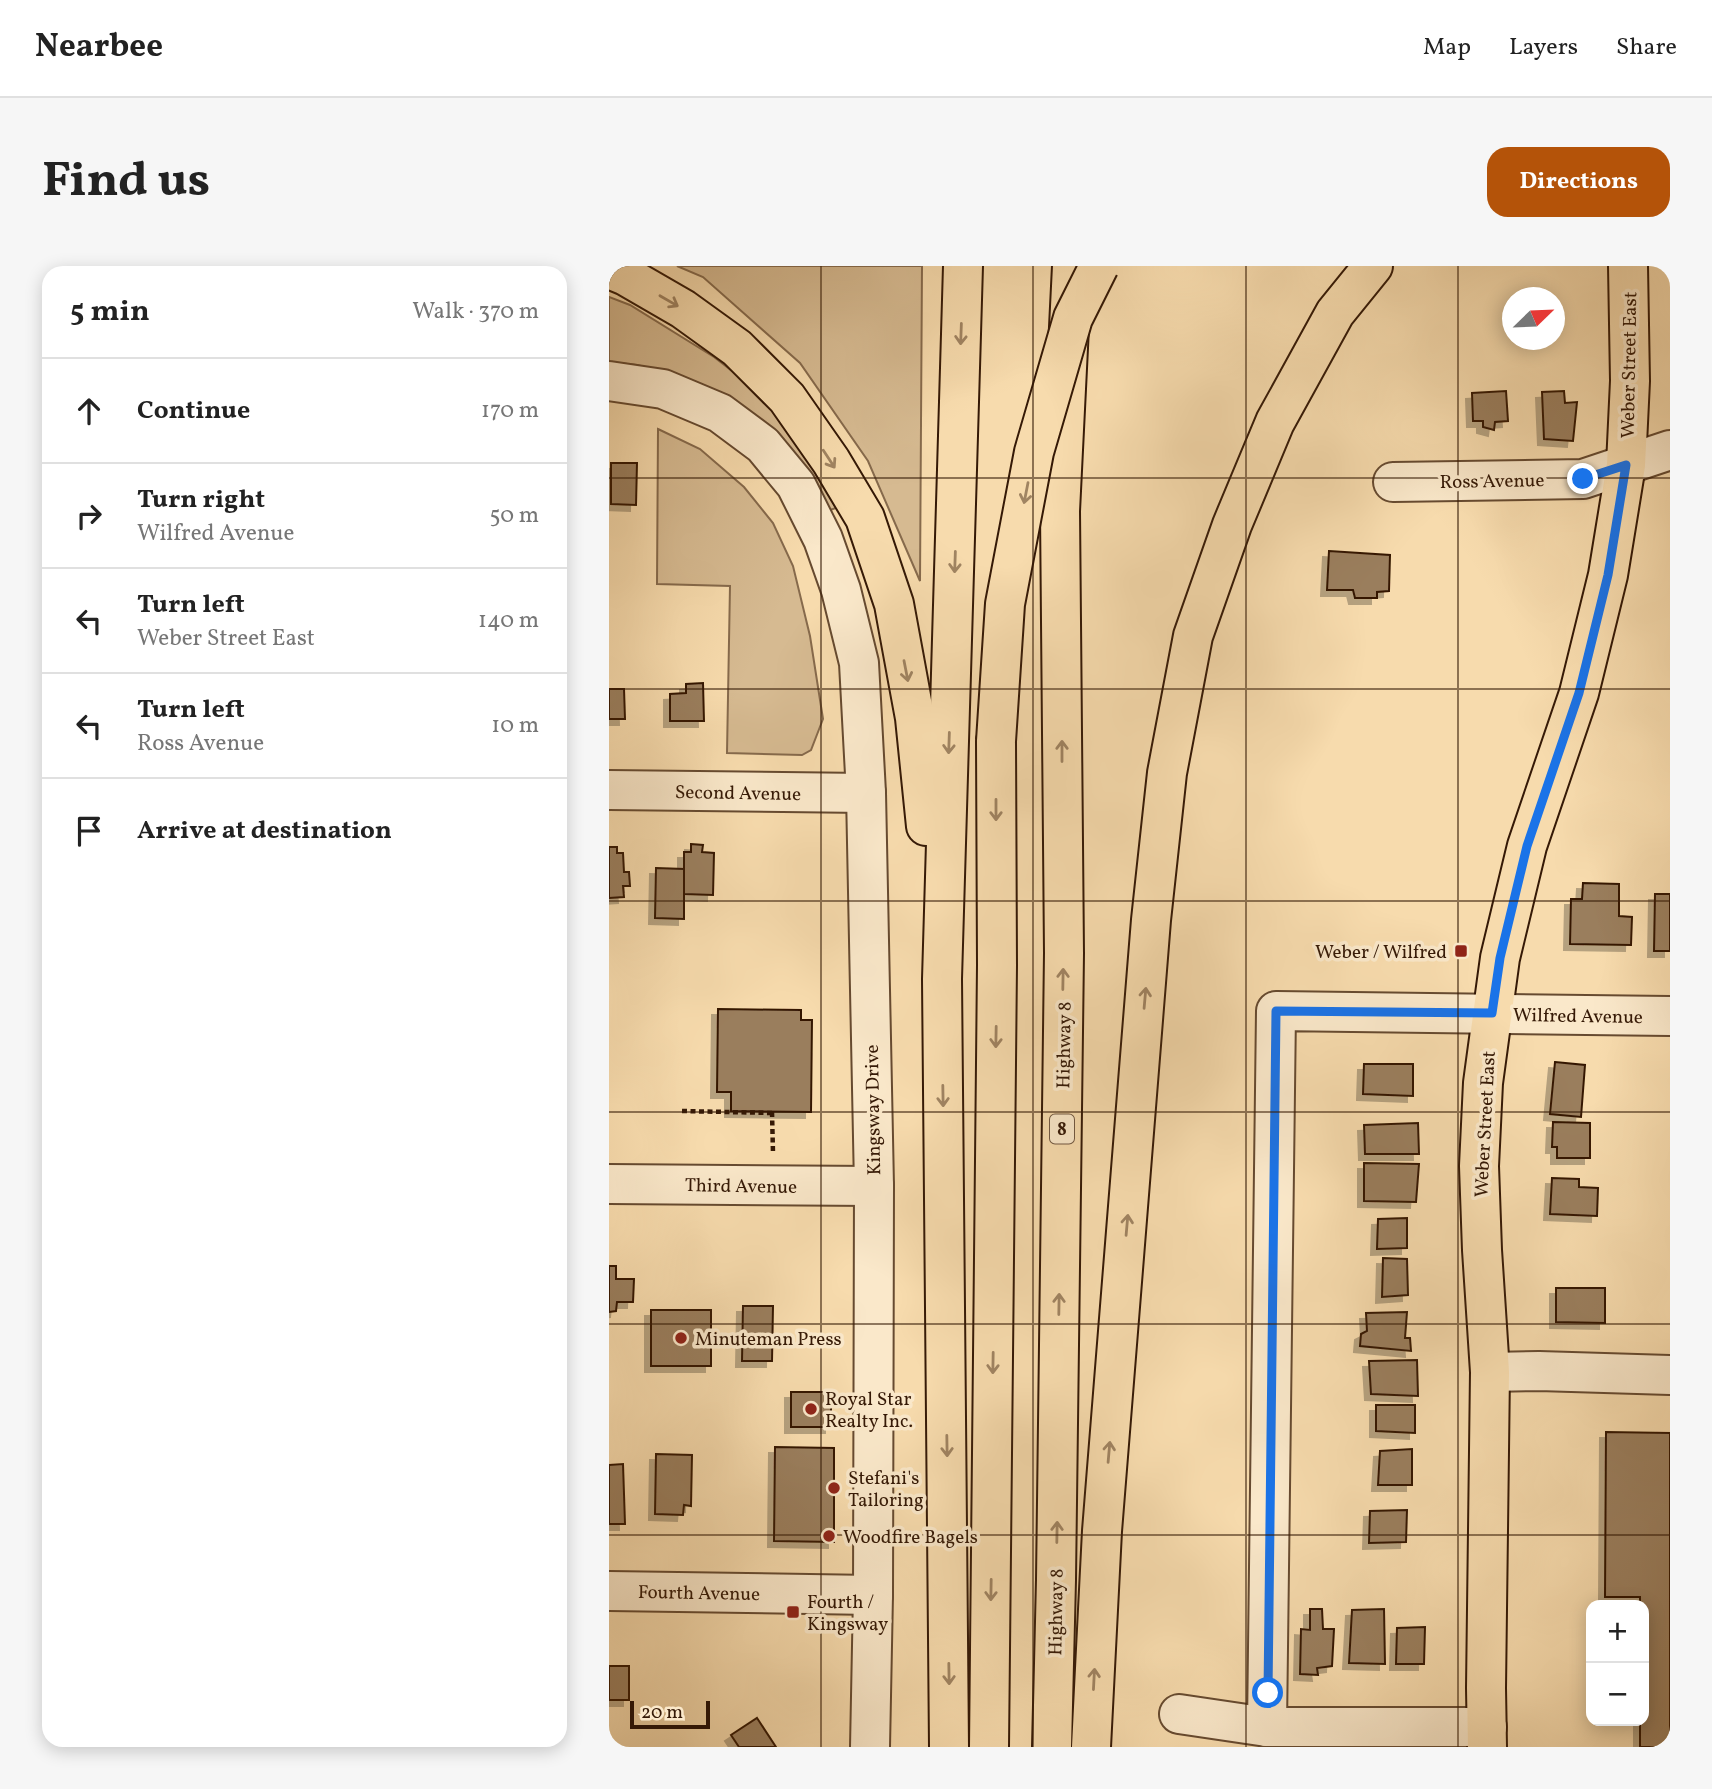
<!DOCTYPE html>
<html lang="en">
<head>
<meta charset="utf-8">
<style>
	:root { --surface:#fff; --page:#f6f6f6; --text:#222; --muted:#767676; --line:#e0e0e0; --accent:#b45309 }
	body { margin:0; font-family:Vollkorn,serif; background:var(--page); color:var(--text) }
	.controls { position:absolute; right:21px; bottom:21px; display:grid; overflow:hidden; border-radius:14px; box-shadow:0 4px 18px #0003 }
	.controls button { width:63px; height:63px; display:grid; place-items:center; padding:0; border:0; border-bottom:2px solid var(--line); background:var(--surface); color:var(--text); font:35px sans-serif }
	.compass { position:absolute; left:893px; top:21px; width:63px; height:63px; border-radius:50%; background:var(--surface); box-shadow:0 4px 18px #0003; rotate:67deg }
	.scale { position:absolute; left:21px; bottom:18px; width:80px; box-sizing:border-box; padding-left:7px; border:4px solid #351906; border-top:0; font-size:19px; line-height:24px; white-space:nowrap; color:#351906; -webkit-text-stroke:5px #fae8ca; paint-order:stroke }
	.stop { position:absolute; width:21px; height:21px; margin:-16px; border:5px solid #1a73e8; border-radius:50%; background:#fff }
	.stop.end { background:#1a73e8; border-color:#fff; box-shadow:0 2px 7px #0008 }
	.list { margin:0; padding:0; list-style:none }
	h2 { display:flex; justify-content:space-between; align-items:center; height:91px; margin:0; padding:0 28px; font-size:30px }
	h2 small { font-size:23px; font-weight:400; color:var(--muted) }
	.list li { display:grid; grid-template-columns:46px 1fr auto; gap:21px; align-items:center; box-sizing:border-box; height:105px; padding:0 28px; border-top:2px solid var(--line) }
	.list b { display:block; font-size:26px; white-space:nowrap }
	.list p { margin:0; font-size:23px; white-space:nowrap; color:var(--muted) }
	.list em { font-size:23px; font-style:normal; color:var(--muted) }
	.icon { flex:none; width:38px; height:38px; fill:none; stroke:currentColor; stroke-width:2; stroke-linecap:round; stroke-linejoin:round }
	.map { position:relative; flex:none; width:1061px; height:1481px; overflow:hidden; border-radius:21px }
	header { display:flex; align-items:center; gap:42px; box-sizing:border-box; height:98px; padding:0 35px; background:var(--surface); border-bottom:2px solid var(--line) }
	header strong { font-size:33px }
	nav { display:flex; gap:38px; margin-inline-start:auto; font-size:24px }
	.intro { display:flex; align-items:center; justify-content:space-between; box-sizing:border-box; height:168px; padding:0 42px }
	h1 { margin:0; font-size:49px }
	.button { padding:18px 32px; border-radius:21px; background:var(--accent); color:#fff; font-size:24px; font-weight:700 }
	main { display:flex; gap:42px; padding:0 42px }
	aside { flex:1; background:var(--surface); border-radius:21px; box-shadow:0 4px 18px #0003 }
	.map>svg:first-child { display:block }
	.green { fill:#d6ba91; stroke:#866a4c; stroke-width:2 }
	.building { fill:#9a7e5d; stroke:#351906; stroke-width:2; filter:url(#shadow) }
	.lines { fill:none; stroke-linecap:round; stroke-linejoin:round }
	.minor-casing { stroke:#664a30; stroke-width:42 }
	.major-casing { stroke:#351906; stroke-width:42 }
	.highway-casing { stroke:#351906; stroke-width:42 }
	.path { stroke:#351906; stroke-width:4.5; stroke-dasharray:5 3.5; stroke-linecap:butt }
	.minor { stroke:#fae8ca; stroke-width:38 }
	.major { stroke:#f7dbad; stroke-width:38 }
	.highway { stroke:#f7dbad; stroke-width:38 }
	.highway-bridge-casing { stroke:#351906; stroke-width:42; stroke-linecap:butt }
	.highway-bridge { stroke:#f7dbad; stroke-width:38 }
	.oneway { stroke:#a08462 }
	.route { stroke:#1a73e8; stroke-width:9 }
	.grid { fill:none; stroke:#351906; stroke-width:2; stroke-opacity:0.55 }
	.poi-dot { fill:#8f2418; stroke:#fae8ca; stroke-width:2.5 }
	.labels { text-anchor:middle; stroke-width:7; stroke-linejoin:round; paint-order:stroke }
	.shield { fill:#fae8ca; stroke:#705741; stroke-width:2 }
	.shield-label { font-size:18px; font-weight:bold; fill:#351906 }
	.street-label { font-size:19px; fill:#351906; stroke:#fae8ca }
	.poi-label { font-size:19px; fill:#351906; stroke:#fae8ca; text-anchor:start }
</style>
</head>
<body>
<header>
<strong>Nearbee</strong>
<nav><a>Map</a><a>Layers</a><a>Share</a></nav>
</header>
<div class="intro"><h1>Find us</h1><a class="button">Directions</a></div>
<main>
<aside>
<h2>5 min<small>Walk · 370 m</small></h2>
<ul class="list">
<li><svg class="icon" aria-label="ahead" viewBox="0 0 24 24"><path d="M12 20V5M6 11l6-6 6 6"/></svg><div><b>Continue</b></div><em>170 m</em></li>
<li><svg class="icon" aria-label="right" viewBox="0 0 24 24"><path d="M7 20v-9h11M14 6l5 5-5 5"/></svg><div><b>Turn right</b><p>Wilfred Avenue</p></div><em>50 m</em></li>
<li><svg class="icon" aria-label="left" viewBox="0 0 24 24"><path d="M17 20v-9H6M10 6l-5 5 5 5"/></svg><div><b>Turn left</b><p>Weber Street East</p></div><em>140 m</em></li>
<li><svg class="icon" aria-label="left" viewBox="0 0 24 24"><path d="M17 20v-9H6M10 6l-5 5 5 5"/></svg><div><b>Turn left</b><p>Ross Avenue</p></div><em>10 m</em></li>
<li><svg class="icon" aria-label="arrive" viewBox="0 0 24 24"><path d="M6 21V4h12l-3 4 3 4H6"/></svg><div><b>Arrive at destination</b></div></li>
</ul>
</aside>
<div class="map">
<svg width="1061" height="1481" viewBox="0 0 1061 1481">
	<defs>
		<filter id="shadow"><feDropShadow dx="-6" dy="6" stdDeviation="0" flood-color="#0004"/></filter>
	</defs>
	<rect width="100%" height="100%" fill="#f7dbad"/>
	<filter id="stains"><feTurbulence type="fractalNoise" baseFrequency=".00286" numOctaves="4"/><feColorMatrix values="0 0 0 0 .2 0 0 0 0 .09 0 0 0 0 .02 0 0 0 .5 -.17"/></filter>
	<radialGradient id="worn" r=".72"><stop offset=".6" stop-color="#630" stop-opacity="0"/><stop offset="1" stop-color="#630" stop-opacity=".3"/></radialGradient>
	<g class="green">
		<polygon points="68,0 313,0 311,315 259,195 191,97 94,11"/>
		<polygon points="0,31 21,39 105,91 136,115 163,141 216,219 227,242 218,245 62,108 28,99 0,96"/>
		<polygon points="49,163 91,183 135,221 164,257 184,300 201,370 214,453 202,484 193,489 118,487 121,320 48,318"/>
	</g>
	<g class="building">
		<polygon points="897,125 899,155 886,156 885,164 874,161 874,155 864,155 863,127"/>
		<polygon points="955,125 956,137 968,136 964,175 935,173 933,126"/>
		<polygon points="2,197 28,197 27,239 2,238"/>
		<polygon points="720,285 781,289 780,325 768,326 768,332 746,332 744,324 718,324"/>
		<polygon points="94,417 95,455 61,455 61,428 77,427 77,418"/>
		<polygon points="0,423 15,423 16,453 0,453"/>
		<polygon points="82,578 94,579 93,586 105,587 104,629 75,628 75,586 82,586"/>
		<polygon points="0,581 8,581 8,587 14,587 15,606 20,606 21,620 14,620 15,631 0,632"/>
		<polygon points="47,602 75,603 75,653 46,652"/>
		<polygon points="974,617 1010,618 1010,650 1023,651 1022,679 961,678 962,633 973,633"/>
		<polygon points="1046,628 1061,628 1061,685 1045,685"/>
		<polygon points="109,743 192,744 192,754 203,754 202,846 122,845 122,826 108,826"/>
		<polygon points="946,796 976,799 972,851 941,848"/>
		<polygon points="755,798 804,798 804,830 754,828"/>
		<polygon points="944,856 981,857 981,892 948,892 948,881 943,881"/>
		<polygon points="809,857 810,888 756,888 755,859"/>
		<polygon points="755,897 810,898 807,936 755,935"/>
		<polygon points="943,912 970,913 970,921 989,922 988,950 941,948"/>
		<polygon points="798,952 798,982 768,983 769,953"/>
		<polygon points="774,992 798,993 799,1029 773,1031"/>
		<polygon points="0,1000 7,1000 7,1013 25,1013 24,1036 8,1036 7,1045 0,1046"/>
		<polygon points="947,1022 996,1022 996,1057 947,1056"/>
		<polygon points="134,1040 164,1040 163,1095 133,1095"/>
		<rect x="42" y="1044" width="60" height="56"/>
		<polygon points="798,1046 796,1072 801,1072 802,1085 751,1080 752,1068 758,1065 757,1047"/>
		<polygon points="808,1094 809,1130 762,1128 760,1095"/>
		<rect x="182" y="1126" width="40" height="35"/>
		<polygon points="767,1139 806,1139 806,1167 767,1165"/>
		<polygon points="997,1166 1061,1167 1061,1481 1031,1481 1031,1455 1035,1455 1035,1339 1031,1339 1031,1331 996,1331"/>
		<polygon points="166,1181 225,1182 225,1276 165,1275"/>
		<polygon points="803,1183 803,1219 769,1219 771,1185"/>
		<polygon points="47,1188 83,1189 82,1240 75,1239 74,1249 46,1248"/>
		<polygon points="14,1198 16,1258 0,1258 0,1199"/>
		<polygon points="798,1244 797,1276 760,1277 761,1245"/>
		<polygon points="701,1343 713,1343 714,1363 725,1363 723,1400 708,1402 709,1409 691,1408 692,1363 701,1364"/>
		<polygon points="775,1343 776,1398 740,1397 743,1344"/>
		<polygon points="816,1361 815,1398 787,1398 788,1362"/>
		<rect x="0" y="1400" width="20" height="34"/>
		<polygon points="148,1452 167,1481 130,1481 122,1469"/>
	</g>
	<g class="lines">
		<defs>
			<g id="minor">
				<polyline points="0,115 54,123 111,147 154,179 187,219 214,273 232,324 250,397 257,527 265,920 264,1329 261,1481"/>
				<polyline points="784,216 974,213 1061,184"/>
				<polyline points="0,524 257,527"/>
				<polyline points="0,918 265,920"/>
				<polyline points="881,1106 930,1105 1061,1109"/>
				<polyline points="0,1325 264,1329"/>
				<polyline points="570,1448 658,1461 878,1461"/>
				<polyline points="658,1461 667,745 1061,750"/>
			</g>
			<polyline id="major" points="878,1481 877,1422 881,1106 873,984 870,900 874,817 891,692 918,580 970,427 999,309 1017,199 1021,115 1019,0"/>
			<g id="highway">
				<polyline points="0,3 17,10 74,43 128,82 178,132 222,195 256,252 285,338 306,452 317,560"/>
				<polyline points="340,1481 333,713 354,0"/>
				<polyline points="380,1481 388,699 387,475"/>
				<polyline points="443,1481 447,1314 455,687 451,245 463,0"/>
				<polyline points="482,1481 493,1265 542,654 558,507 584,370 623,259 666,156 726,47 764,0"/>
			</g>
		</defs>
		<use href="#minor" class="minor-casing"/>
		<use href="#major" class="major-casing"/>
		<use href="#highway" class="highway-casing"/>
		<g class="path">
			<polyline points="73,845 163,847"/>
			<polyline points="163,846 164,887"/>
		</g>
		<use href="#minor" class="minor"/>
		<use href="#major" class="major"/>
		<use href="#highway" class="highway"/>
		<defs>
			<polyline id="highway-bridge" points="387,475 396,338 425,186 464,52 490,0"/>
		</defs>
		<use href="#highway-bridge" class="highway-bridge-casing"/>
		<use href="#highway-bridge" class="highway-bridge"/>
	</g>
	<defs><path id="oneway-shaft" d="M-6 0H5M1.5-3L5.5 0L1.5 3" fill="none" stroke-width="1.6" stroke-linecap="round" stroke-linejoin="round" transform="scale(1.75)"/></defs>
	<g class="oneway">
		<use href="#oneway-shaft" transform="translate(60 35) rotate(30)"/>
		<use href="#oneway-shaft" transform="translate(352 68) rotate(92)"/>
		<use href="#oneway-shaft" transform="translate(220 193) rotate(57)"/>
		<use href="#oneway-shaft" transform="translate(417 227) rotate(101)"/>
		<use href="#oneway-shaft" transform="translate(346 296) rotate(92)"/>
		<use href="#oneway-shaft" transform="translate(297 405) rotate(79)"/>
		<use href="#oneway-shaft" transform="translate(340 477) rotate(92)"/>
		<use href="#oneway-shaft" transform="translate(453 485) rotate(-90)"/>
		<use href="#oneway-shaft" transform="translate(387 544) rotate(90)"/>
		<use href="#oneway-shaft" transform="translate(454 713) rotate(-89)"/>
		<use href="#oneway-shaft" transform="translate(536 732) rotate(-85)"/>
		<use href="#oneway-shaft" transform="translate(387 771) rotate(91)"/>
		<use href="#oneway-shaft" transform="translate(334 830) rotate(89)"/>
		<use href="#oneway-shaft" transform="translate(518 959) rotate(-85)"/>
		<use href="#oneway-shaft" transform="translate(450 1038) rotate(-89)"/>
		<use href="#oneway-shaft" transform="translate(384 1097) rotate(91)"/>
		<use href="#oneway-shaft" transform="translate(338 1180) rotate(89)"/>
		<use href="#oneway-shaft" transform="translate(500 1186) rotate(-85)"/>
		<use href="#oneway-shaft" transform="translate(448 1266) rotate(-89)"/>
		<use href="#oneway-shaft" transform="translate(382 1324) rotate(91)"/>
		<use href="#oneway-shaft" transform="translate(340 1408) rotate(89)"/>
		<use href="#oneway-shaft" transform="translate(485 1413) rotate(-87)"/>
	</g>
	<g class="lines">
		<polyline class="route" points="659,1427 667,745 883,747 891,692 918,580 970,427 999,309 1017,199 974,213"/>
	</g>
	<path class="grid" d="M212,0v1481M424,0v1481M637,0v1481M849,0v1481M0,212h1061M0,423h1061M0,635h1061M0,846h1061M0,1058h1061M0,1269h1061"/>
	<g class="poi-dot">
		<rect x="845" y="678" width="14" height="14" rx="3.5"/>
		<circle cx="72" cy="1072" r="7"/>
		<circle cx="202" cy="1143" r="7"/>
		<circle cx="225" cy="1222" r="7"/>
		<circle cx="220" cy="1270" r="7"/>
		<rect x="177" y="1339" width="14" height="14" rx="3.5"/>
	</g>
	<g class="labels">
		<rect class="shield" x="441" y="848.5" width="24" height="29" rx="5"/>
		<g class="shield-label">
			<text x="453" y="869">8</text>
		</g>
		<g class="street-label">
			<text transform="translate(1019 99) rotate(-89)" y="7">Weber Street East</text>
			<text transform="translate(883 214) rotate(-1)" y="7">Ross Avenue</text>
			<text transform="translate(129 526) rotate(1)" y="7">Second Avenue</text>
			<text transform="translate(969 749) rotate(1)" y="7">Wilfred Avenue</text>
			<text transform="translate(454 779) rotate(-89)" y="7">Highway 8</text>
			<text transform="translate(263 844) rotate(-91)" y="7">Kingsway Drive</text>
			<text transform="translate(875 858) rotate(-87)" y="7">Weber Street East</text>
			<text transform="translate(132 919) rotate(1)" y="7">Third Avenue</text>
			<text transform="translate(90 1326) rotate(1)" y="7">Fourth Avenue</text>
			<text transform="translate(446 1346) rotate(-89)" y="7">Highway 8</text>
		</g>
		<g class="poi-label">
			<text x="838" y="692" text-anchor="end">Weber / Wilfred</text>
			<text x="86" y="1079">Minuteman Press</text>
			<text x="216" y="1139">Royal Star<tspan x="216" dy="22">Realty Inc.</tspan></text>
			<text x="239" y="1218">Stefani's<tspan x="239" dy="22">Tailoring</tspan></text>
			<text x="234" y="1277">Woodfire Bagels</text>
			<text x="198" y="1342">Fourth /<tspan x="198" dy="22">Kingsway</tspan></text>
		</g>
	</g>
	<rect width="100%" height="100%" filter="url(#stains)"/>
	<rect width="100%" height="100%" fill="url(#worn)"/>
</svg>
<div class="controls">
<button>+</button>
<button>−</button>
</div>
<svg class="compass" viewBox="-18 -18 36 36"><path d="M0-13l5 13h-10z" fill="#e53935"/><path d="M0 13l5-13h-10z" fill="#767676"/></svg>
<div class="scale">20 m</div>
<div class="stop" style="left:659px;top:1427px"></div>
<div class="stop end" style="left:974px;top:213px"></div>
</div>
</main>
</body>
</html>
